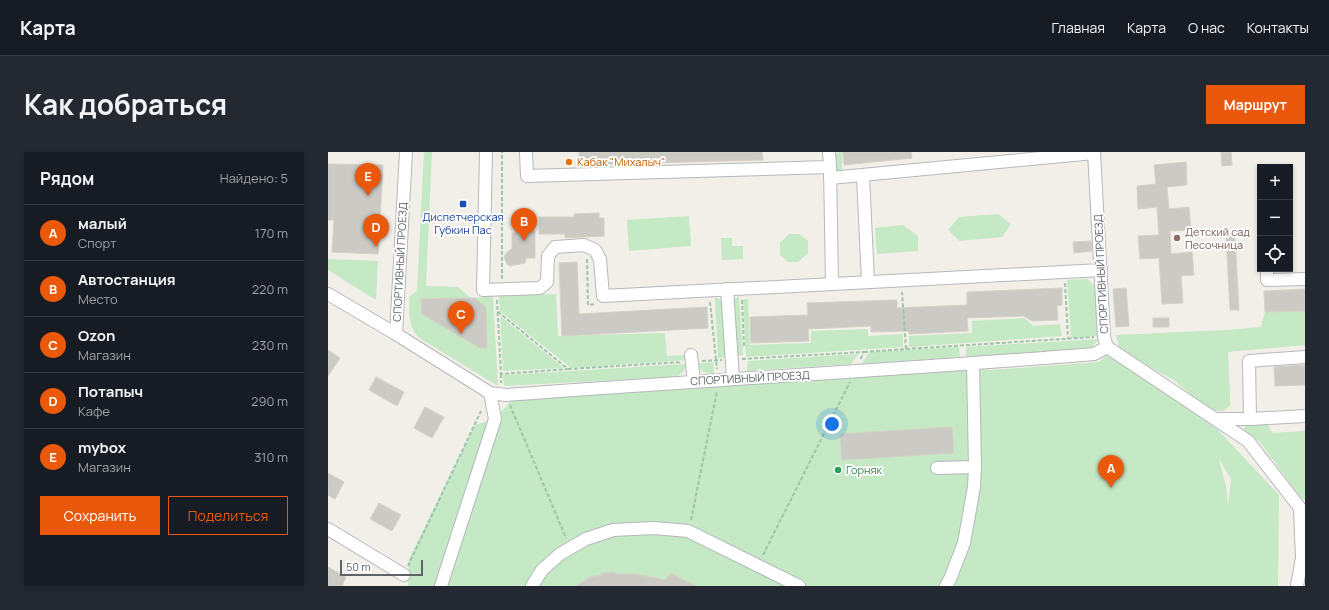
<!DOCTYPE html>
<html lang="ru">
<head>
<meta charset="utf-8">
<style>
	:root { --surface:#171b24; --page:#242831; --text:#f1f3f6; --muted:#9ea1a6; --line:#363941; --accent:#ea580c }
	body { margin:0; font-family:Manrope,sans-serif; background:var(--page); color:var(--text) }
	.controls { position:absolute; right:12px; top:12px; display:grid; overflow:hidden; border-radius:0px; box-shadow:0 2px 6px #0003 }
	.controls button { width:36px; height:36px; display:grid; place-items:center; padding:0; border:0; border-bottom:1px solid var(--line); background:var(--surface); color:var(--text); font:20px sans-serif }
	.scale { position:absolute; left:12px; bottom:10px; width:83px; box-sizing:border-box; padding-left:4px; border:2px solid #5f6368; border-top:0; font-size:11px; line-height:14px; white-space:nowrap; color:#5f6368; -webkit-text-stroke:3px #fff; paint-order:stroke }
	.you { position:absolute; left:504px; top:272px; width:14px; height:14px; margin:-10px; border:3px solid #fff; border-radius:50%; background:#1a73e8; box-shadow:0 0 0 6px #1a73e833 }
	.badge { display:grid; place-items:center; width:26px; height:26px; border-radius:50%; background:var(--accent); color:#fff; font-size:13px; font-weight:700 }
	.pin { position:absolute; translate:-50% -33px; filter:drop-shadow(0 1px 2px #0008) }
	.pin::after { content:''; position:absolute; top:21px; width:14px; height:12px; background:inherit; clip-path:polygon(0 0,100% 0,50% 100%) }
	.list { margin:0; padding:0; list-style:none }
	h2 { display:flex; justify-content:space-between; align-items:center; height:52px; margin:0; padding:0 16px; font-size:17px }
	h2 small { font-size:13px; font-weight:400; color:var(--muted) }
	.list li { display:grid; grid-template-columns:26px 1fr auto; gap:12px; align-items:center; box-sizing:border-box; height:56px; padding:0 16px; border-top:1px solid var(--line) }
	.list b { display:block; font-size:15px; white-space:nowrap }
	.list p { margin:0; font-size:13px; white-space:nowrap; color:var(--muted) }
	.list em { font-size:13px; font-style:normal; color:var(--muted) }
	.actions { display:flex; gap:8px; padding:12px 16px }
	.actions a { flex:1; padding:9px 0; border:1px solid var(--accent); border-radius:0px; text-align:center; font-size:14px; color:var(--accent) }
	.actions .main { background:var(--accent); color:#fff }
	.icon { flex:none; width:22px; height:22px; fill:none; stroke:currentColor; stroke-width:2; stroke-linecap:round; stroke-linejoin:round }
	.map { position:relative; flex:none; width:977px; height:434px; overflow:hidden; border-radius:0px }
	header { display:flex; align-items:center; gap:24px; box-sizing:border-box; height:56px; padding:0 20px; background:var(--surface); border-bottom:1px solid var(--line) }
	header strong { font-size:19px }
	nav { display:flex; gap:22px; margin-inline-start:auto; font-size:14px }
	.intro { display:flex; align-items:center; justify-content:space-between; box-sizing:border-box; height:96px; padding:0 24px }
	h1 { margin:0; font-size:28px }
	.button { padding:10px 18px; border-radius:0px; background:var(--accent); color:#fff; font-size:14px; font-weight:700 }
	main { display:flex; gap:24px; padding:0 24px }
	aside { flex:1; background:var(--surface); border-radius:0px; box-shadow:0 2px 6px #0003 }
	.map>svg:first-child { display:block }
	.green { fill:#c5e8c5; fill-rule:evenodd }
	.building { fill:#cccac5; stroke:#d6d1c6 }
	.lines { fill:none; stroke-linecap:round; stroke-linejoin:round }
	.minor-casing { stroke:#b5b8bc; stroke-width:14 }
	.path { stroke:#9cc7a9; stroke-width:2; stroke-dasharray:4 2; stroke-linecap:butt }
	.minor { stroke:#fff; stroke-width:12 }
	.food-dot { fill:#e8710a; stroke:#fff; stroke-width:1.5 }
	.transit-dot { fill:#1a4fb4; stroke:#fff; stroke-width:1.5 }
	.education-dot { fill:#8d6e63; stroke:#fff; stroke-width:1.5 }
	.leisure-dot { fill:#2e9e5b; stroke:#fff; stroke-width:1.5 }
	.labels { text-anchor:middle; stroke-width:3.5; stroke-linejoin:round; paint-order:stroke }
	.food-label { font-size:11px; fill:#c56008; stroke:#fff; text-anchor:start }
	.transit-label { font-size:11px; fill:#164399; stroke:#fff }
	.education-label { font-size:11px; fill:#785e54; stroke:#fff; text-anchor:start }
	.street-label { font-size:11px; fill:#5f6368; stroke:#fff }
	.leisure-label { font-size:11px; fill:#27864d; stroke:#fff; text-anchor:start }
</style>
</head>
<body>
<header>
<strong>Карта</strong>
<nav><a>Главная</a><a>Карта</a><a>О нас</a><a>Контакты</a></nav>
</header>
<div class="intro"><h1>Как добраться</h1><a class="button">Маршрут</a></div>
<main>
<aside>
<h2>Рядом<small>Найдено: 5</small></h2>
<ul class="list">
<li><span class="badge">A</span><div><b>малый</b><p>Спорт</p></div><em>170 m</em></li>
<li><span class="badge">B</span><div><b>Автостанция</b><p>Место</p></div><em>220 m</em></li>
<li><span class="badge">C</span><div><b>Ozon</b><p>Магазин</p></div><em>230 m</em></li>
<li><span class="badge">D</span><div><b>Потапыч</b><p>Кафе</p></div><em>290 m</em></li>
<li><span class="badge">E</span><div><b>mybox</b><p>Магазин</p></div><em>310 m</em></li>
</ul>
<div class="actions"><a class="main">Сохранить</a><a>Поделиться</a></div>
</aside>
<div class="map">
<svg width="977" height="434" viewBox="0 0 977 434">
	<rect width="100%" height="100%" fill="#f1efe8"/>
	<g class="green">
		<path d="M96,0h8l-6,134 32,1 13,11 22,-2 5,90 -77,-47c-14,-11 -11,-26 -12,-42l8,-6z"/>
		<polygon points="512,0 514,0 514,21 511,21 508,18 505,4"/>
		<polygon points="670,62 683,72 674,85 631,89 620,78 631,65"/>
		<polygon points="361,64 363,94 301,99 299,68"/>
		<polygon points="575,73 590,84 590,99 549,102 547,76"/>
		<polygon points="461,82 471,82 480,89 480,101 470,110 460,110 452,103 452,91"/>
		<polygon points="393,86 404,86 404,94 415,94 415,107 394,108"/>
		<polygon points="0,107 50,109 48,148 0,118"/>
		<polygon points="759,127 767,134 770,184 743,186 739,128"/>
		<polygon points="228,142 230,184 337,181 339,204 357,203 358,208 243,216 172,159 171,144"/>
		<polygon points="411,145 415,203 407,204 405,148"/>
		<polygon points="387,146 390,146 393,149 395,153 399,205 390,206"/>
		<polygon points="415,147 420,147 422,193 483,191 483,179 540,177 540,184 575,182 575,195 418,205"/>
		<polygon points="977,159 977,193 900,200 902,242 902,254 895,259 881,258 846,228 792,199 788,183 898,178 933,175 937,160"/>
		<polygon points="172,164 236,216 175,219"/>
		<polygon points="697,166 705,174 732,172 734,184 581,195 581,184 644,181 644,169"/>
		<polygon points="771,187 762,197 758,198 638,205 638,195"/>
		<polygon points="631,195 632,205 534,212 541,200"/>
		<path d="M781,201l108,76 62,66 -1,91h-870l1,-27 66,-134 20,-6 18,-20 332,-21 16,-3 96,-7 34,2 108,-8zM891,307l12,20 -3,26 -2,-19z"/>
		<polygon points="530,202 523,212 419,219 420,209"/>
		<path d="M385,210l1,12c-8,0 -14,-3 -18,-10z"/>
		<path d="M358,212c-1,7 -5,11 -12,13l-170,9 -1,-11z"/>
		<polygon points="919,271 939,272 945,281 977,279 977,348 972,345 932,290 916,279 916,276"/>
	</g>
	<g class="building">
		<polygon points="251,0 434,0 435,8 251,13"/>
		<polygon points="515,0 583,0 584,6 516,13"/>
		<polygon points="893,0 903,0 904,13 894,14"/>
		<polygon points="858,10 859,33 839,35 841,57 861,55 863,78 842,79 843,102 864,100 866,123 853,124 855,151 834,152 831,106 812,107 810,84 831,83 829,55 810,57 809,34 828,32 826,13"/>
		<polygon points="0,12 55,13 50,102 4,100 6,68 0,68"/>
		<polygon points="271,61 271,66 276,66 276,84 237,86 237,82 211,82 211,65 246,65 246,62"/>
		<polygon points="193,68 207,79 207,106 198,106 197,111 182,114 179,112 176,105 180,99 184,97 184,81 188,81 188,71 190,69"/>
		<polygon points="898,84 907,84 911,158 902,158"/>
		<polygon points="763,89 764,99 746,101 745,90"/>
		<polygon points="249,110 251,162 379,155 380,176 234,184 231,111"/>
		<polygon points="734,136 734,153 729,154 730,168 704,169 696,164 639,166 640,179 581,182 581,179 543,180 543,174 480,177 481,189 423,191 422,165 480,163 479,151 569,148 569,156 639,153 639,140"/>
		<polygon points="798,136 801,174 788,175 785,137"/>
		<polygon points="977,137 977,159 937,160 936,139"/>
		<polygon points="147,146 158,156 159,196 152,196 94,162 93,147"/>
		<rect x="825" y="166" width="16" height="9"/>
		<polygon points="0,198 12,206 0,224"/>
		<polygon points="977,213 977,233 947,234 946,215"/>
		<polygon points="48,225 76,240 69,254 41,238"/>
		<polygon points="97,255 116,265 104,286 86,276"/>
		<polygon points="624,275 626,301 514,308 512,282"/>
		<polygon points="0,321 16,330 7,347 0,343"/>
		<polygon points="51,351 73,363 64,379 42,367"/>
		<polygon points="0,415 18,425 14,434 0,434"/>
		<polygon points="287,420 287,422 306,422 338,428 342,421 368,434 248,434 262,425 274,423 274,421"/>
	</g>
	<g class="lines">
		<defs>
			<g id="minor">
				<polyline points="158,0 155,138 212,136 219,130 220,104 227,95 256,93 267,98 272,107 275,144 773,118"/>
				<polyline points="198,0 199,24 502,15 504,132"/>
				<polyline points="501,0 502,15"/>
				<polyline points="535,24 540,130"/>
				<polyline points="502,26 766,1"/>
				<polyline points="939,117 939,128 977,127"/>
				<polyline points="399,137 405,227"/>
				<path d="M0,142l68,40 94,59 16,2c196,-15 392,-25 588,-41l13,-7 -3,-10 -10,-185"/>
				<polyline points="68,182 78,0"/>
				<polyline points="779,195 920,289 972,356 974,406 969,434"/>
				<polyline points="363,203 366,229"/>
				<polyline points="888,267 922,267 977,264"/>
				<polyline points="922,267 921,209 977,205"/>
				<polyline points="609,316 647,315"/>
				<polyline points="0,377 76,423"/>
				<polyline points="113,434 167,267 162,241"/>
				<polyline points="204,434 214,418 232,402 258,387 285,378 326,376 360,379 471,434"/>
				<polyline points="618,434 622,427 636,391 646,335 647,315 645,212"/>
			</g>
		</defs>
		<use href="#minor" class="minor-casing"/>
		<g class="path">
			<polyline points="259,107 260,153 268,152"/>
			<polyline points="174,127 174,0"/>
			<polyline points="737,131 740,187"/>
			<polyline points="169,148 173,222 240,217 169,159"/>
			<polyline points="414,148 416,195"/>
			<polyline points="382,150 389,217"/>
			<polyline points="578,197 766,185"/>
			<polyline points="536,200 578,197 574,140"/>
			<polyline points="414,207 536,200 532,208"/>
			<polyline points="374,209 394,208"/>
			<polyline points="240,217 354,210"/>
			<polyline points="173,222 173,231"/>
			<polyline points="182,253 238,386"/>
			<polyline points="363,368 389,239"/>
			<polyline points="435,403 522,230"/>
			<polyline points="80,414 153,259"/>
		</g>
		<use href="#minor" class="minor"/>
	</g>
	<circle class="food-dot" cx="241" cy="10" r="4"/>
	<rect class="transit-dot" x="131" y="48" width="8" height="8" rx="2"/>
	<circle class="education-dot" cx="849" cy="86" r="4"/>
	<circle class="leisure-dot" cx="510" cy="318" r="4"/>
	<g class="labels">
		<g class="food-label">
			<text x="249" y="14">Кабак "Михалыч"</text>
		</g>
		<g class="transit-label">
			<text x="135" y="69">Диспетчерская<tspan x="135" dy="13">Губкин Пас</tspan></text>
		</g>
		<g class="education-label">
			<text x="857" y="84">Детский сад<tspan x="857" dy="13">Песочница</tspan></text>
		</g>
		<g class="street-label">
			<text transform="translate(72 110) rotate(-87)" y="4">СПОРТИВНЫЙ ПРОЕЗД</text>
			<text transform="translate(773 122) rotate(-93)" y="4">СПОРТИВНЫЙ ПРОЕЗД</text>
			<text transform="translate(422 226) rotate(-3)" y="4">СПОРТИВНЫЙ ПРОЕЗД</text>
		</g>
		<g class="leisure-label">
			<text x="518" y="322">Горняк</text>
		</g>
	</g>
</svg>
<div class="controls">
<button>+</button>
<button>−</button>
<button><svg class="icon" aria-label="locate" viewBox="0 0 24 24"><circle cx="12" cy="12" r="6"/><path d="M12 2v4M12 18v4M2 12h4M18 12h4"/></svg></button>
</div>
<div class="scale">50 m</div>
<div class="you"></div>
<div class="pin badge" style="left:783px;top:336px">A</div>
<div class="pin badge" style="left:196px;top:89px">B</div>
<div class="pin badge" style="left:133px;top:182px">C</div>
<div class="pin badge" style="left:48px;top:95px">D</div>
<div class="pin badge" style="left:40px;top:44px">E</div>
</div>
</main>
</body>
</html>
